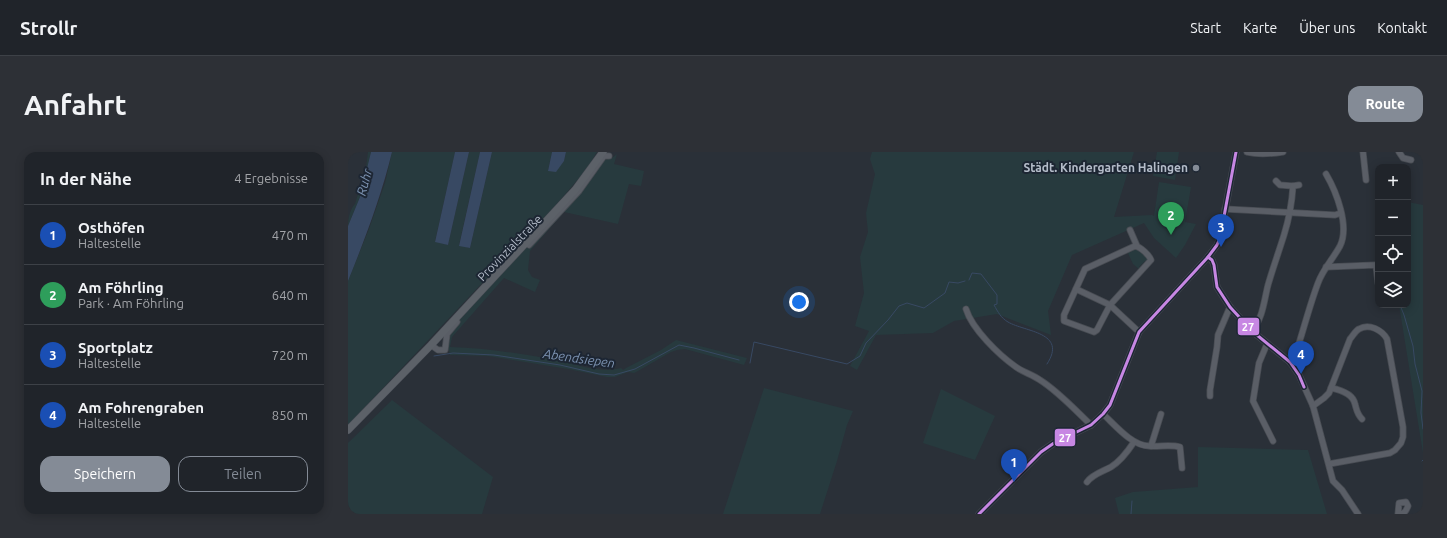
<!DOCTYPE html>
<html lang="de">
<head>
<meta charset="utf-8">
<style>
	:root { --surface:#20242a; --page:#2d3036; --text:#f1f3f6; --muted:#a2a4a8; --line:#3d4147; --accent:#848b96 }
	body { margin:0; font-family:Ubuntu,sans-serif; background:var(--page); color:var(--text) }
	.controls { position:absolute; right:12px; top:12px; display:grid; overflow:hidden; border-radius:8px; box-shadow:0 2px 10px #0003 }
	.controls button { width:36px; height:36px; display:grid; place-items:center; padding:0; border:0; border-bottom:1px solid var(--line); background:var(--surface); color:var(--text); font:20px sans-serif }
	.you { position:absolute; left:451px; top:150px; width:14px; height:14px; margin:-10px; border:3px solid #fff; border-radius:50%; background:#1a73e8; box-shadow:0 0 0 6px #1a73e833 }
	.badge { display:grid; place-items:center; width:26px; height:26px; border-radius:50%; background:var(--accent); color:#fff; font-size:13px; font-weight:700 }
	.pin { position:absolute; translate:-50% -33px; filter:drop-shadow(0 1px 2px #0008) }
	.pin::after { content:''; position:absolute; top:21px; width:14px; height:12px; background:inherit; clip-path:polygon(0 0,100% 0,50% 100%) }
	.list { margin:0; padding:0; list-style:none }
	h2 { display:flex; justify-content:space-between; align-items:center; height:52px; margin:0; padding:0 16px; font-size:17px }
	h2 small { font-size:13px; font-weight:400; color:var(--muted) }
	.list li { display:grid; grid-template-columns:26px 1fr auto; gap:12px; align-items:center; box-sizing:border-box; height:60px; padding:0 16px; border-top:1px solid var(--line) }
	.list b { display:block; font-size:15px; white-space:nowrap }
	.list p { margin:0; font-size:13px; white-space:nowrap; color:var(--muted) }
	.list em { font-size:13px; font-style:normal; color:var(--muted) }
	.actions { display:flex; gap:8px; padding:12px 16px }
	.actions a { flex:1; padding:9px 0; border:1px solid var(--accent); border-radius:12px; text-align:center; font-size:14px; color:var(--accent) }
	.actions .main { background:var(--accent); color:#fff }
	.icon { flex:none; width:22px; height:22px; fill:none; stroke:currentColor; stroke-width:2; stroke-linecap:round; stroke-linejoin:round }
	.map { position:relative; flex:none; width:1075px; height:362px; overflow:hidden; border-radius:12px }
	header { display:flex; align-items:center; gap:24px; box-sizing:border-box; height:56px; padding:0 20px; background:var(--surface); border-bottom:1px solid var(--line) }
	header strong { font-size:19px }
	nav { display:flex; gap:22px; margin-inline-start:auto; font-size:14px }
	.intro { display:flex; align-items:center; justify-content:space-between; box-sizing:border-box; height:96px; padding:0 24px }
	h1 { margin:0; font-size:28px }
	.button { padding:10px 18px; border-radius:12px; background:var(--accent); color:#fff; font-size:14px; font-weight:700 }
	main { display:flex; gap:24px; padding:0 24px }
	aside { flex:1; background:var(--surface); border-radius:12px; box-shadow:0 2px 10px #0003 }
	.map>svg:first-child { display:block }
	.green { fill:#273a3e }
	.water { fill:#384963 }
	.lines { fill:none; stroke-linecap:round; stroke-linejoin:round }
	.stream { stroke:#384963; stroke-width:1 }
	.minor-casing { stroke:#484c53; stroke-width:7 }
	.major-casing { stroke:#484c55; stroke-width:8 }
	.minor { stroke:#5a5e66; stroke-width:5.5 }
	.major { stroke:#5c6168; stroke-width:7 }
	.bus-1-casing { stroke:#1d2633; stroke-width:6 }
	.bus-1 { stroke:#c787e3; stroke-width:3 }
	.poi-dot { fill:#848b96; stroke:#1d2633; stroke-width:1.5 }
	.labels { text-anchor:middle; stroke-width:4; stroke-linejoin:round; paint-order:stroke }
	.poi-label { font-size:12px; font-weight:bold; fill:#b4bcc9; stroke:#1d2633; text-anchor:end }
	.street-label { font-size:12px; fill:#b4bcc9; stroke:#1d2633 }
	.water-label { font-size:13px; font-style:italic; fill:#7c92b1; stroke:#1d2633 }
	.line-badge { stroke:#1d2633; stroke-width:1.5 }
	.badge-label { font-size:11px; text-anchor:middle; font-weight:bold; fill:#fff }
</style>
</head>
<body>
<header>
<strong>Strollr</strong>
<nav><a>Start</a><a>Karte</a><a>Über uns</a><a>Kontakt</a></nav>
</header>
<div class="intro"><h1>Anfahrt</h1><a class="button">Route</a></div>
<main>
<aside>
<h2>In der Nähe<small>4 Ergebnisse</small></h2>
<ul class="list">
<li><span class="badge" style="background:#1a4fb4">1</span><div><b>Osthöfen</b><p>Haltestelle</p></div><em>470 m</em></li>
<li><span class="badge" style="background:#2e9e5b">2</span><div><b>Am Föhrling</b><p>Park · Am Föhrling</p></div><em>640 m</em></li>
<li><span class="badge" style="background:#1a4fb4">3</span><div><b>Sportplatz</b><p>Haltestelle</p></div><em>720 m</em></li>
<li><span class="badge" style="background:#1a4fb4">4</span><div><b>Am Fohrengraben</b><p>Haltestelle</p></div><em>850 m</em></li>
</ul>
<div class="actions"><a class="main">Speichern</a><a>Teilen</a></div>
</aside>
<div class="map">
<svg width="1075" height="362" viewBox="0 0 1075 362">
	<rect width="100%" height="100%" fill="#2a3038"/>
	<g class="green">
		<path d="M20,0h3l-11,45 -12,29c0,-7 2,-17 7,-22l11,-36z"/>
		<polygon points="44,0 107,0 87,89 100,93 121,0 132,0 111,93 122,96 144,0 204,0 200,18 216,9 218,0 249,0 238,18 207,54 0,273 0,129 21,77 37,31"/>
		<polygon points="524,0 786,0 766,65 804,63 806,64 811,30 843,35 837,70 848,72 837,93 828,106 806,86 796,71 724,103 700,159 703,183 649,162 606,169 585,181 528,183 509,218 502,214 521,179 507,174 516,141 512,105 520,80 518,61 527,22 522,7"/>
		<polygon points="809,0 831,0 827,28 805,24"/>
		<path d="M269,2l-3,10 30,7 -3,15 -12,-2 -11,40 -54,-12 -34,39 -2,19 4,7 8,3 -5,12 -31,-14 -52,59 -2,10c34,1 67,6 101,12 23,4 47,15 70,9l2,2 3,-2 35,-18 15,-10 71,18 -3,7 -59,-16 -8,1 -6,2 -33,19 -4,2 -6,-1 -13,5h-8l-39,-8 -80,-13 -38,-1 -1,-5h-4l1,-11 13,-19 142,-159 11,-3z"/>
		<polygon points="1060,50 1075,53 1075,301 1051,153 1060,153"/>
		<polygon points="790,96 800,106 799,111 797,109 791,115 793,117 792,118 785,112 779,99"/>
		<polygon points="416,236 505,259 499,273 489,309 472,362 375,362"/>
		<polygon points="593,237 647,264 627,308 575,291"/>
		<polygon points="44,248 145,325 134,362 0,362 0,291"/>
		<polygon points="850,295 960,298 979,362 771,362 767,346 785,340 850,335"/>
	</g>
	<g class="water">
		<path d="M23,0h21c-11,45 -27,87 -44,129v-55l12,-29z"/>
		<polygon points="107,0 121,0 100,93 87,90"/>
		<polygon points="132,0 144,0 122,96 111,94"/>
		<polygon points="204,0 218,0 216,9 208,20 200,19"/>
	</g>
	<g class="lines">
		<g class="stream">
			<path d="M621,128l3,-7 9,1 16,21v9l-3,1c4,7 7,13 14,17 17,10 60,10 39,42"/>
			<polyline points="1052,153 1056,163 1065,194 1067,212 1074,239 1073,261 1075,277"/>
			<polyline points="86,204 105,201 146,203 212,213 251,222 266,223 287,217 331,193 346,196 391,208"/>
			<polyline points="402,211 406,190 499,212 512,204 518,191 540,168 551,154 559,151 576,156 597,141 601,130 610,131 617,129"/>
			<polyline points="1074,309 1075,308"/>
			<polyline points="783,362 784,349"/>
		</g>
		<defs>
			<g id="minor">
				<path d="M899,0c12,3 23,2 36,0"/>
				<polyline points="1015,0 1018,28"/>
				<polyline points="1051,0 1055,6 1063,8"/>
				<polyline points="928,29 932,33 945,34"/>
				<polyline points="877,57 987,63 993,61"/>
				<polyline points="782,78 789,94"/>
				<polyline points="181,93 231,39 256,4 261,4"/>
				<path d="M787,94c6,1 14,9 16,14l-41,45 -13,25 -3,2 -30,-11v-6l21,-46z"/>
				<polyline points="860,105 864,108 866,113 869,135 882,155 904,179 942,210 951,223 965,254 985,329 994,338 1010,362"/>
				<polyline points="978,115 1027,113 1028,114 1030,131"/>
				<polyline points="728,137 762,153 791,180"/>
				<path d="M618,157c6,20 33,46 50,58 7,5 17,8 24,13 19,12 35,30 51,45"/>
				<path d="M904,179c11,-13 12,-30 16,-46 5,-17 11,-34 16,-50 5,-16 8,-33 9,-49l6,-1"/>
				<polyline points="919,192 911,211 905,249 925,289"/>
				<polyline points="83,193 90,198 97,198 99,182 109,170"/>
				<path d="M942,210l5,-6c8,-24 14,-49 23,-73 5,-14 15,-24 22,-37 10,-20 -4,-55 -14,-72"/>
				<path d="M983,236c10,2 22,6 24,16 2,7 2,10 7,15"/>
				<polyline points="862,244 862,238 869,195 870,183 882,155"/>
				<path d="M965,254l11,-8 5,-5 21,-54c3,-3 5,-8 9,-10 10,-6 23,1 28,10l16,88v10l-2,6 -6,7 -5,3 -61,11"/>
				<path d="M755,262c12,11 29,32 46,32 10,1 21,-2 31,1l2,21"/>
				<polyline points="803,294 813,262"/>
				<path d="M739,330c6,-8 15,-10 24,-15 10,-6 17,-16 23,-25"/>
				<polyline points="631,362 693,300 706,291 743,273 755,262 762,253 791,180 860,105 869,93 872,86 888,0"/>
				<path d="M1050,362l1,-11 7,-1 2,4c-2,5 -3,7 -8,8"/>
			</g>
			<polyline id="major" points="0,278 83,193 227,38 255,0"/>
		</defs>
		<use href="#minor" class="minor-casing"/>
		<use href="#major" class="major-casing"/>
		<use href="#minor" class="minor"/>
		<use href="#major" class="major"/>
		<defs>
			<g id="bus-1">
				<polyline points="860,105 864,108 866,113 869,135 882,155 904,179 942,210 951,223 956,235"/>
				<polyline points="631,362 693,300 706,291 743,273 755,262 762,253 791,180 860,105 869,93 872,86 888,0"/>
			</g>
		</defs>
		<use href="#bus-1" class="bus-1-casing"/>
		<use href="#bus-1" class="bus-1"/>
	</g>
	<circle class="poi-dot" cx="848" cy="16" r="4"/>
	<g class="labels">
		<g class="poi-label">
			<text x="840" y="20">Städt. Kindergarten Halingen</text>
		</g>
		<g class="street-label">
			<text transform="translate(162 96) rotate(-46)" y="4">Provinzialstraße</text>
		</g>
		<g class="water-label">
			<text transform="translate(16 30) rotate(-75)" y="5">Ruhr</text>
			<text transform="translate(231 206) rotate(8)" y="5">Abendsiepen</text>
		</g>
	</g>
	<g class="line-badge">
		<rect x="889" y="165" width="23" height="19" rx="4" fill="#c787e3"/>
		<rect x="706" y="276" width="22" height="19" rx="4" fill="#c787e3"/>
	</g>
	<g class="badge-label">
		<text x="900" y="179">27</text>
		<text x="717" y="290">27</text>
	</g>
</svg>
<div class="controls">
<button>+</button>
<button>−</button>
<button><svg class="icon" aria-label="locate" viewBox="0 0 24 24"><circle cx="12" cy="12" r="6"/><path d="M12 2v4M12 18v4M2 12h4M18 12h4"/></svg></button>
<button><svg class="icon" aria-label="layers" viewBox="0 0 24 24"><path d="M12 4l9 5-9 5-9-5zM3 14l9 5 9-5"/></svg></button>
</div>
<div class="you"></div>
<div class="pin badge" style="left:666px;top:330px;background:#1a4fb4">1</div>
<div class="pin badge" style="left:823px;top:83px;background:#2e9e5b">2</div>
<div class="pin badge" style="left:873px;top:95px;background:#1a4fb4">3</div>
<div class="pin badge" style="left:953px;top:222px;background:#1a4fb4">4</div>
</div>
</main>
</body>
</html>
